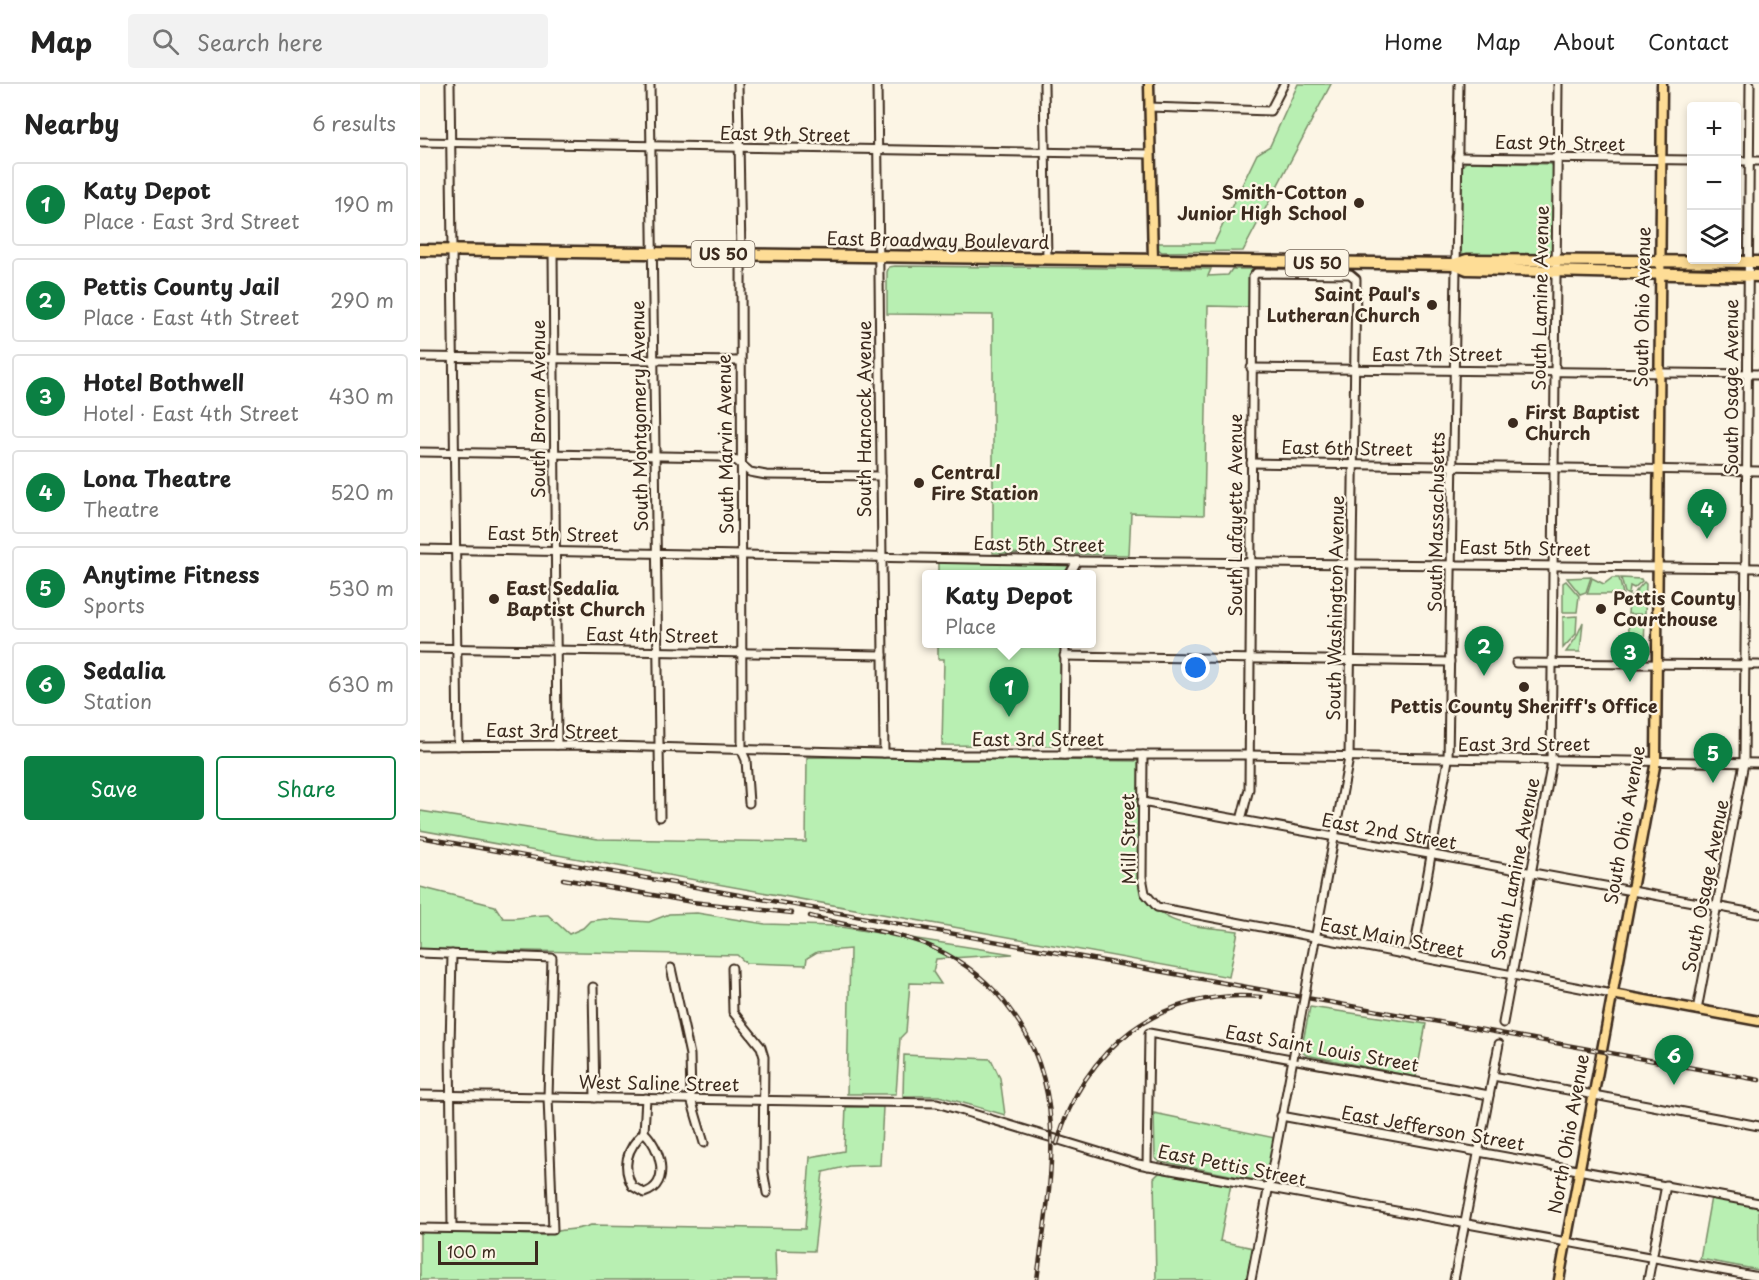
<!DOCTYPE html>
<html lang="en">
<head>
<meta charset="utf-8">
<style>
	:root { --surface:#fff; --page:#f2f2f2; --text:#222; --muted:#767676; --line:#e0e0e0; --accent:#0b8043 }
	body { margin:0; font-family:"Playpen Sans",sans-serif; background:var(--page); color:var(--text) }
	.controls { position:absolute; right:18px; top:18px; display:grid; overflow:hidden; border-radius:6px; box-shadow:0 3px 9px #0003 }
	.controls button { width:54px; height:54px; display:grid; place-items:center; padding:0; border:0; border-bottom:2px solid var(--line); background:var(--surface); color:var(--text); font:30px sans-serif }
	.scale { position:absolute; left:18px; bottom:15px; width:100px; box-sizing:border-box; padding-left:6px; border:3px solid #3b2a1e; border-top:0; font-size:16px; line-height:21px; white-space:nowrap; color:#3b2a1e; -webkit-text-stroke:4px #fcf5e5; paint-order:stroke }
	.you { position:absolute; left:776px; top:584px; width:21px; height:21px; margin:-15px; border:4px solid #fff; border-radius:50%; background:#1a73e8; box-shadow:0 0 0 9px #1a73e833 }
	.badge { display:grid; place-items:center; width:39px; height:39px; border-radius:50%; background:var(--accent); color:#fff; font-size:20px; font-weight:700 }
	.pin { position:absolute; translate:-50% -50px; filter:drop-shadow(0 2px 3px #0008) }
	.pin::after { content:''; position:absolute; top:32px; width:21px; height:18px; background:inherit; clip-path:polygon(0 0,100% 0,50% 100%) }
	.popup { position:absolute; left:502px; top:486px; width:174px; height:78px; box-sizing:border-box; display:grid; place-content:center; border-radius:6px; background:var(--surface); filter:drop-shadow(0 2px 4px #0005); font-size:20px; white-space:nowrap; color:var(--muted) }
	.popup b { font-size:22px; color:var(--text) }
	.popup::after { content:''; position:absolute; left:50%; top:100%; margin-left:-12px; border:12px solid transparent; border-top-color:var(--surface) }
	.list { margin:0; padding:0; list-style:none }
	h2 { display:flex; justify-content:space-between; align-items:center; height:78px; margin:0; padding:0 24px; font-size:26px }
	h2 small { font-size:20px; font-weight:400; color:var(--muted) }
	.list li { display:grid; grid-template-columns:39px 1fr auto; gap:18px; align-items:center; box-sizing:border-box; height:84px; margin:0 12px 12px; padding:0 12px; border:2px solid var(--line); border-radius:6px }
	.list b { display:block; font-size:22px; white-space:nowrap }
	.list p { margin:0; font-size:20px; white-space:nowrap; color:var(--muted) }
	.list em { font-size:20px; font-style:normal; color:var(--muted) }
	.actions { display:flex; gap:12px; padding:18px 24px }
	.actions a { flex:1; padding:14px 0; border:2px solid var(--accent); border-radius:6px; text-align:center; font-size:21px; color:var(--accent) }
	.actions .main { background:var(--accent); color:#fff }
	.icon { flex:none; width:33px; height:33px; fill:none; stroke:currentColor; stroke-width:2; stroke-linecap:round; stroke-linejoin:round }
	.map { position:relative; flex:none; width:1339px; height:1196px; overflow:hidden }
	header { display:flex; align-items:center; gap:36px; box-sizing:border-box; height:84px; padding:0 30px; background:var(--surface); border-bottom:2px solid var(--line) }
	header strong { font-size:28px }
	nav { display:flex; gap:33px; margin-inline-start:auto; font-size:21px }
	.search { width:420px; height:54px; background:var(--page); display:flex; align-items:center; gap:15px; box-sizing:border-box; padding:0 21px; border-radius:6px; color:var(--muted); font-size:22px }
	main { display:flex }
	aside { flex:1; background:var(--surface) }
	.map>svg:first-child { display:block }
	.green { fill:#b8efb2; stroke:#7a8c68; stroke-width:1.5 }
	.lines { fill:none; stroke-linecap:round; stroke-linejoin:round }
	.minor-casing { stroke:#3b2a1e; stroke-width:11 }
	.major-casing { stroke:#3b2a1e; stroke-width:13 }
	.highway-casing { stroke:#3b2a1e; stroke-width:15 }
	.minor { stroke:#fcf5e5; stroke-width:7 }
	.major { stroke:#fedd96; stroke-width:8 }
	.highway { stroke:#fedd96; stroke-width:10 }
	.rail-casing { stroke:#3b2a1e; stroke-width:4.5 }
	.rail { stroke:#fcf5e5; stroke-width:2; stroke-dasharray:7; stroke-linecap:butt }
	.minor-bridge-casing { stroke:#3b2a1e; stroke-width:11; stroke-linecap:butt }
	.minor-bridge { stroke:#fcf5e5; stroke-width:7 }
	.poi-dot { fill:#3b2a1e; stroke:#fcf5e5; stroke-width:2 }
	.labels { text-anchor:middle; stroke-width:4.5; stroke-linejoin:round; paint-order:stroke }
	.shield { fill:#fcf5e5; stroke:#75675a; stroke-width:1.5 }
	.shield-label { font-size:16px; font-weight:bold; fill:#3b2a1e }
	.street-label { font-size:18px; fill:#3b2a1e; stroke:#fcf5e5 }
	.poi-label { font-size:18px; font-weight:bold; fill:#3b2a1e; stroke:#fcf5e5; text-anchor:start }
</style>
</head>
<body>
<header>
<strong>Map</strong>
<div class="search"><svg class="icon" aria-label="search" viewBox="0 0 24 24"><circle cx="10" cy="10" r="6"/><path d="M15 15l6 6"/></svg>Search here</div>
<nav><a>Home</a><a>Map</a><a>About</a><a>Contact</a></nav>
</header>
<main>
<aside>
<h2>Nearby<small>6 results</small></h2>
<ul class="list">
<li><span class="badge">1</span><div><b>Katy Depot</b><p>Place · East 3rd Street</p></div><em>190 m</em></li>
<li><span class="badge">2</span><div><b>Pettis County Jail</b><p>Place · East 4th Street</p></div><em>290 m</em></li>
<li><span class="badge">3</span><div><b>Hotel Bothwell</b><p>Hotel · East 4th Street</p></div><em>430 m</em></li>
<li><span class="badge">4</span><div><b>Lona Theatre</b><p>Theatre</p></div><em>520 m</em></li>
<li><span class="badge">5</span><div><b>Anytime Fitness</b><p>Sports</p></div><em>530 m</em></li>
<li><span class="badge">6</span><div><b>Sedalia</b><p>Station</p></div><em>630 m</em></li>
</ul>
<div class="actions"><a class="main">Save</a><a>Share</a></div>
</aside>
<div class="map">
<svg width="1339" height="1196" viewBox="0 0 1339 1196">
	<rect width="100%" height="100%" fill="#fcf5e5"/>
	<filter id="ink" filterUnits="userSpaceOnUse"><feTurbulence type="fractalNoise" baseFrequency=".0167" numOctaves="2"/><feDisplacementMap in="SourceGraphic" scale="12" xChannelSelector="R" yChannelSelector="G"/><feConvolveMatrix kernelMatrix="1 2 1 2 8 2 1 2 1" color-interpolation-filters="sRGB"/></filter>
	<g filter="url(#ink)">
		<g class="green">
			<polygon points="878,0 911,0 823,167 742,168 738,165 737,159 794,159 837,70 850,62"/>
			<polygon points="1046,78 1131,80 1134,83 1134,167 1131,170 1044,170 1041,168 1042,82"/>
			<polygon points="475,182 791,185 788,192 808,191 812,185 833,185 832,223 788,222 784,431 711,429 709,471 573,469 573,231 467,230 467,188 469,183"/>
			<polygon points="518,478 649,481 644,490 518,490"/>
			<polygon points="1171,493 1166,508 1160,510 1147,494"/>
			<polygon points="1172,494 1184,500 1192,494 1199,494 1203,510 1167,510"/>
			<polygon points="1201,494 1221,495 1222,497 1214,504 1210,502 1209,511 1205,509"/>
			<polygon points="1146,497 1159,512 1157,528 1143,528 1143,499"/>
			<polygon points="1224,498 1226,500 1225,530 1208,530 1209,515"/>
			<polygon points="1157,532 1156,550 1143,564 1143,533"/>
			<polygon points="1208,533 1225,534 1224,564 1221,566 1209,547"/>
			<polygon points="1163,538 1160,568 1146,568 1156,554"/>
			<polygon points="518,560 641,560 640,660 636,662 522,661 524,575 518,575"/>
			<path d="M387,673l333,4 5,126c10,43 56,38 93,44l-9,46 -809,-147v-19l178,28 208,3z"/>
			<path d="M0,803l75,19 8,12c16,2 29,-4 45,-3l21,19 14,-6 7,-7 15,-2 44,3 20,-8 28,-1 68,11 69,2 179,28 -77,5 -3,13 8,12 -31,-1 -4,49 -6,6 -4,56h-49l3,-145 -33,3 -10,6 -1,7 -60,-2 -9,-8 -317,-6z"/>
			<polygon points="890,923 1006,940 996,993 886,971 881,967"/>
			<polygon points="484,971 571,975 580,994 585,1031 519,1012 483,1012"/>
			<path d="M426,1023h37l-3,58 -31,1 -26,6 -9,79 -39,-1 1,30h-356v-48l126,3c17,-8 29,-3 45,-10l214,4 5,-72 34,-6z"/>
			<polygon points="734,1029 855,1054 847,1094 840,1097 739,1077 735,1074"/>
			<polygon points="741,1087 811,1100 800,1157 834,1164 828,1196 736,1196 734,1094"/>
			<polygon points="1291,1113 1339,1123 1339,1186 1280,1175"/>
		</g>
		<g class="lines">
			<defs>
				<g id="minor">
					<polyline points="30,0 38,662"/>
					<polyline points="230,0 240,733"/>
					<polyline points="318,0 321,171 322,667 326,676 329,719"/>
					<polyline points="457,0 464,669"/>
					<polyline points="624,0 627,175"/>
					<polyline points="729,23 850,27 864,0"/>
					<polyline points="0,58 730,70"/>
					<polyline points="1037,73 1272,76"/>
					<polyline points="1316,77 1339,77"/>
					<polyline points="133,168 137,661"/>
					<polyline points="0,273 319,277"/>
					<polyline points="831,284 1339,290"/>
					<polyline points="0,368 300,373 317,377 330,388 346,391 461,392"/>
					<polyline points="831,379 1339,387"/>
					<polyline points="0,465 657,477 1339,484"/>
					<polyline points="650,490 657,477"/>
					<polyline points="0,564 463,571"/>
					<polyline points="644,572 1030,578"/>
					<polyline points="1096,579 1339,581"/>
					<polyline points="0,662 150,661 542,671 829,671 1339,679"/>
					<polyline points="644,671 645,560"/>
					<polyline points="723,671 722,793 725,809 737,823 1192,910"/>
					<polyline points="722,718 1339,830"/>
					<polyline points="821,736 829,705 833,193 836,189 930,190 936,195 929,674 894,861"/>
					<polyline points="0,869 132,874 128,1013 133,1146 0,1144"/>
					<polyline points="32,870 30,963 32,1144"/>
					<polyline points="993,873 1028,676 1039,0"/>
					<polyline points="251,884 270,971 271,1015 284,1059"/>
					<polyline points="312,884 313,928 341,963 344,973 343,1086 347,1109"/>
					<polyline points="173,903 175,1014"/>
					<polyline points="1277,926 1324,679 1330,0"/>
					<polyline points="1083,939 1131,683 1138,0"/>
					<polyline points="1073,992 1339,1042"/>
					<polyline points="0,1011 517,1019 718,1080 1339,1193"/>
					<polyline points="861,1032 1339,1119"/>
					<path d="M224,1048c15,14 29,52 0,61l-12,-7c-11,-21 -4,-39 12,-54z"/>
					<polyline points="224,1048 226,1014"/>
					<polyline points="727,1082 729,949 1069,1011"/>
					<polyline points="831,1196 873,975"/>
					<polyline points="1034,1196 1079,960"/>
					<polyline points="1228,1196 1246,1101"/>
				</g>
				<g id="major">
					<polyline points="729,0 733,176"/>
					<polyline points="1192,910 1339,937"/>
					<polyline points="1139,1196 1236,677 1242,0"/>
				</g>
				<g id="highway">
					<polyline points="0,166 1035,180 1047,176 1339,178"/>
					<polyline points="1035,180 1047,185 1339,192"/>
				</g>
			</defs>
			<use href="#minor" class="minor-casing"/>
			<use href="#major" class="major-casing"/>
			<use href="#highway" class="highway-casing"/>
			<use href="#minor" class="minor"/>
			<use href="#major" class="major"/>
			<use href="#highway" class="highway"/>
			<defs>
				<g id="rail">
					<polyline points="0,753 1339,996"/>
					<polyline points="143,795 272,818 372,829"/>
					<path d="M390,832c36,10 93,17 124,32 31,14 58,36 77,63 61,81 38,177 26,269"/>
					<path d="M637,1060c25,-95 104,-157 204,-147"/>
				</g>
			</defs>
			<use href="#rail" class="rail-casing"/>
			<use href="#rail" class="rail"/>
			<defs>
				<polyline id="minor-bridge" points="873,975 894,861"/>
			</defs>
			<use href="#minor-bridge" class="minor-bridge-casing"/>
			<use href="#minor-bridge" class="minor-bridge"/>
		</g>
	</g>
	<g class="poi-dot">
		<circle cx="939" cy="119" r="6"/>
		<circle cx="1012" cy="221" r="6"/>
		<circle cx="1093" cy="339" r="6"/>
		<circle cx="499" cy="399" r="6"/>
		<circle cx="74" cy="515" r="6"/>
		<circle cx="1181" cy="525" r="6"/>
		<circle cx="1104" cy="603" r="6"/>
	</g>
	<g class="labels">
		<g class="shield">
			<rect x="271.5" y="157" width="63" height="26" rx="4.5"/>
			<rect x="865.5" y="166" width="63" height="26" rx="4.5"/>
		</g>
		<g class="shield-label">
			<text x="303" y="176">US 50</text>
			<text x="897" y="185">US 50</text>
		</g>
		<g class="street-label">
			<text transform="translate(365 51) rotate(1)" y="6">East 9th Street</text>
			<text transform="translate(1140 60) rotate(1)" y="6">East 9th Street</text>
			<text transform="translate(518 157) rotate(1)" y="6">East Broadway Boulevard</text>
			<text transform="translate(1121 214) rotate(-89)" y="6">South Lamine Avenue</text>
			<text transform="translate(1223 223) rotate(-89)" y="6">South Ohio Avenue</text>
			<text x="1017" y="277">East 7th Street</text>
			<text transform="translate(1312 303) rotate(-90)" y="6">South Osage Avenue</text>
			<text transform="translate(119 325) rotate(-90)" y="6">South Brown Avenue</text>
			<text transform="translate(220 332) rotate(-91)" y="6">South Montgomery Avenue</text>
			<text transform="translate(445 335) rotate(-90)" y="6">South Hancock Avenue</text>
			<text transform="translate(306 360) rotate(-91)" y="6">South Marvin Avenue</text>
			<text transform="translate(927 365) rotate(1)" y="6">East 6th Street</text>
			<text transform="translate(816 431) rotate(-90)" y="6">South Lafayette Avenue</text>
			<text transform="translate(1017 438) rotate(-89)" y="6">South Massachusetts</text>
			<text transform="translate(133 451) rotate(1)" y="6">East 5th Street</text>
			<text transform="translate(619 461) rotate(1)" y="6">East 5th Street</text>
			<text transform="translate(1105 465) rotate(1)" y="6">East 5th Street</text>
			<text transform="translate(916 524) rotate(-89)" y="6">South Washington Avenue</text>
			<text transform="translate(232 552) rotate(1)" y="6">East 4th Street</text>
			<text transform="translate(132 648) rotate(1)" y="6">East 3rd Street</text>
			<text x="618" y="662">East 3rd Street</text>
			<text x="1104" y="667">East 3rd Street</text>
			<text transform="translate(1205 741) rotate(-80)" y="6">South Ohio Avenue</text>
			<text transform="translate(969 748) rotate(10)" y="6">East 2nd Street</text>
			<text transform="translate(709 755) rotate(-91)" y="6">Mill Street</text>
			<text transform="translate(1096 785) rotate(-79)" y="6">South Lamine Avenue</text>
			<text transform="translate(1286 802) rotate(-79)" y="6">South Osage Avenue</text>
			<text transform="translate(972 854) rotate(11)" y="6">East Main Street</text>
			<text transform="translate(902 965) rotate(10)" y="6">East Saint Louis Street</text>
			<text transform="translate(239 1000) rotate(1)" y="6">West Saline Street</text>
			<text transform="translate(1013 1045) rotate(10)" y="6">East Jefferson Street</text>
			<text transform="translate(1149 1050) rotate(-80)" y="6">North Ohio Avenue</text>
			<text transform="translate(812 1082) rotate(11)" y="6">East Pettis Street</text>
		</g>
		<g class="poi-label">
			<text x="927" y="115" text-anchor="end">Smith-Cotton<tspan x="927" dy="21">Junior High School</tspan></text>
			<text x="1000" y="217" text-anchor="end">Saint Paul's<tspan x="1000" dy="21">Lutheran Church</tspan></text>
			<text x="1105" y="335">First Baptist<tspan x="1105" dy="21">Church</tspan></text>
			<text x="511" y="395">Central<tspan x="511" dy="21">Fire Station</tspan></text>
			<text x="86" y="511">East Sedalia<tspan x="86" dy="21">Baptist Church</tspan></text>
			<text x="1193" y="521">Pettis County<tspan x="1193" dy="21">Courthouse</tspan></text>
			<text x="1104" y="629" text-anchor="middle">Pettis County Sheriff's Office</text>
		</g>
	</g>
</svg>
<div class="controls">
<button>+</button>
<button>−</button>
<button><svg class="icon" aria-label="layers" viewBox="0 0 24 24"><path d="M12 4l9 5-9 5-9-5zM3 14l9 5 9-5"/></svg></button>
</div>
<div class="scale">100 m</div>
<div class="you"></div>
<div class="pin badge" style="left:589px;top:633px">1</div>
<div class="popup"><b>Katy Depot</b>Place</div>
<div class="pin badge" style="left:1064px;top:592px">2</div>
<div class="pin badge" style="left:1210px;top:598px">3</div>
<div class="pin badge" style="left:1287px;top:455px">4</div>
<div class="pin badge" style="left:1293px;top:699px">5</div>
<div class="pin badge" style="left:1254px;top:1001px">6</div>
</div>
</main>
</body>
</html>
